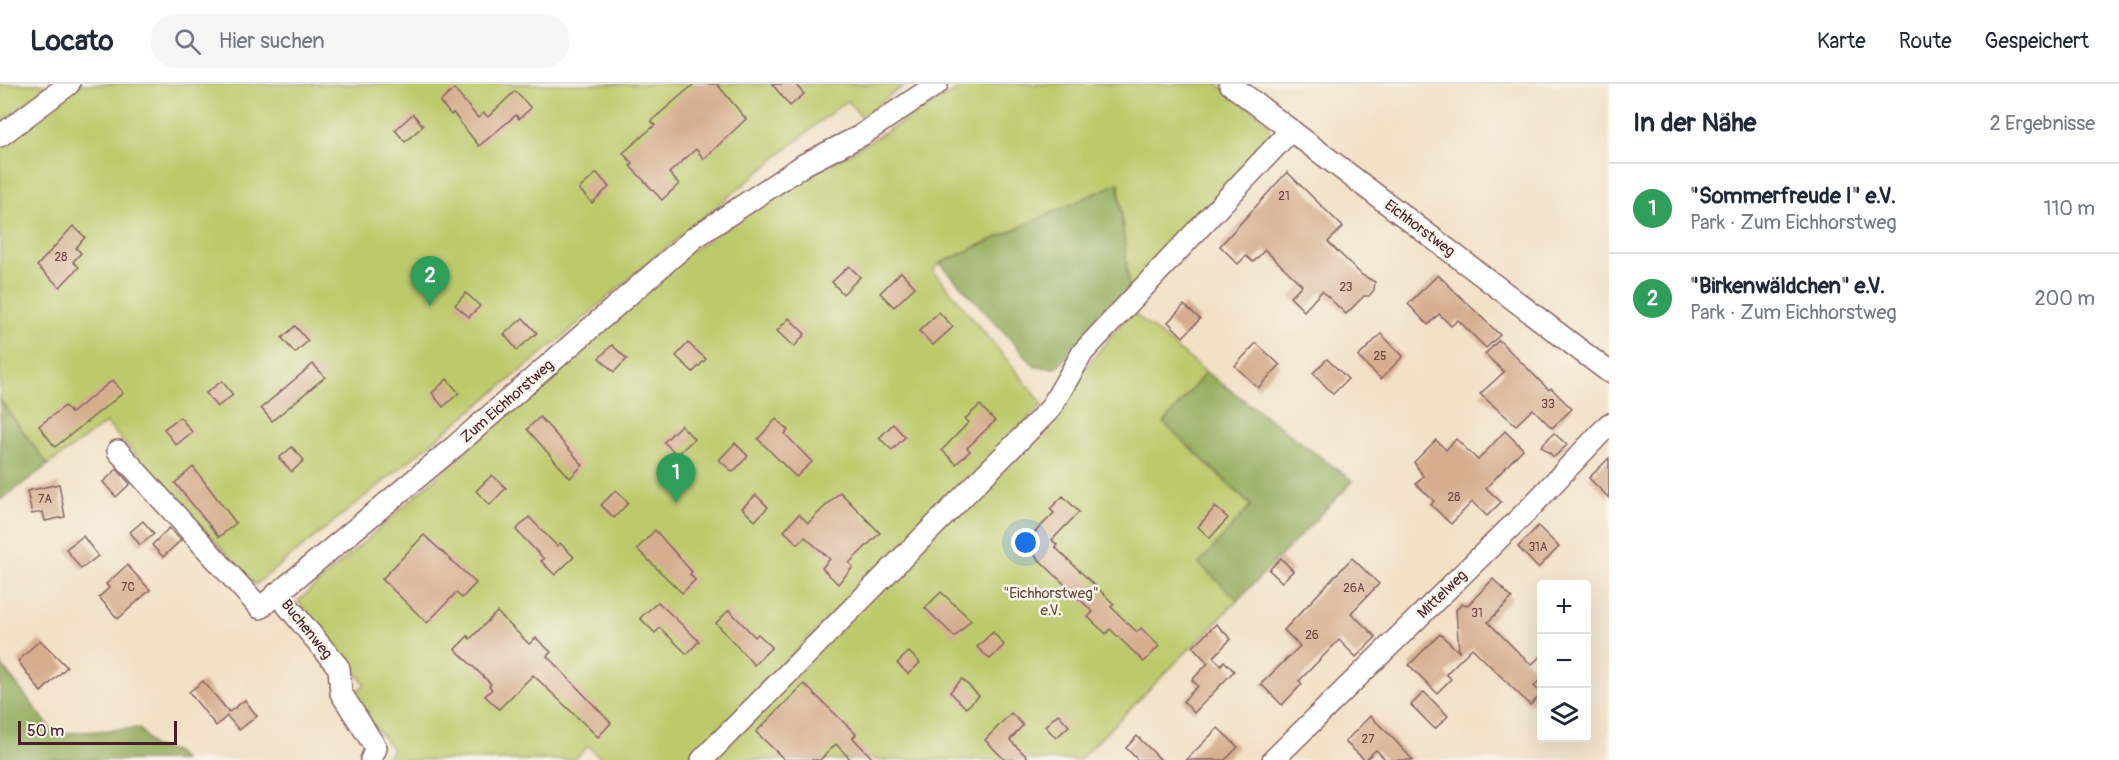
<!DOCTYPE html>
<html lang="de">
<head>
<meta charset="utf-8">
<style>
	:root { --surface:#fff; --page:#f6f6f7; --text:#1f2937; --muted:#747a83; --line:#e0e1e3; --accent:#c8321e }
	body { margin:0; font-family:Pangolin,sans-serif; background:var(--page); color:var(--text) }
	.controls { position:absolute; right:18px; bottom:18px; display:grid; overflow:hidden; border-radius:6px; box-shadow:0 6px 24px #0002 }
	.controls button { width:54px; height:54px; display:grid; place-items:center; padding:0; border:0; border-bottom:2px solid var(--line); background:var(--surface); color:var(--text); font:30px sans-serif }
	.scale { position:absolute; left:18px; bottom:15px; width:159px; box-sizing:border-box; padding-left:6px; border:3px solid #4a1f2b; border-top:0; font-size:16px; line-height:21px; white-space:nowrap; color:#4a1f2b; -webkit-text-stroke:4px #f7f3e8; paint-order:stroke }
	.you { position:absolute; left:1026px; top:459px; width:21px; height:21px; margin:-15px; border:4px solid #fff; border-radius:50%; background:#1a73e8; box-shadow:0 0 0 9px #1a73e833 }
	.badge { display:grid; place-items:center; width:39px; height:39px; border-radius:50%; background:var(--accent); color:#fff; font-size:20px; font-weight:700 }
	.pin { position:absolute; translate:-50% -50px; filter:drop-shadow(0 2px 3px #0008) }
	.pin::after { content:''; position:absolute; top:32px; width:21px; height:18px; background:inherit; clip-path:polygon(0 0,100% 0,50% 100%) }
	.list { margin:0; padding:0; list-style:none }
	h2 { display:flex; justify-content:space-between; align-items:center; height:78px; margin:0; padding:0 24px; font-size:26px }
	h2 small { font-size:20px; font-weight:400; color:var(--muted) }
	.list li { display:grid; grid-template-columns:39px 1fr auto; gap:18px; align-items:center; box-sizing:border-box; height:90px; padding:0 24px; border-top:2px solid var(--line) }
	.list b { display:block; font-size:22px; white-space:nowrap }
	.list p { margin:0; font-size:20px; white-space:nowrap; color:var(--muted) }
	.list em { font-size:20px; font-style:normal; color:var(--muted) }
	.icon { flex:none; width:33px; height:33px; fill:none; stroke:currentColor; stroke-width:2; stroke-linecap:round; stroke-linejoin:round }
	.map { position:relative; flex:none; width:1609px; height:676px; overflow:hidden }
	header { display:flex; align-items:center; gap:36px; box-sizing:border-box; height:84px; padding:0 30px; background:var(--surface); border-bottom:2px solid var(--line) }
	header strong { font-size:28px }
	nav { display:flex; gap:33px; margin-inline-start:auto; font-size:21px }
	.search { width:420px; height:54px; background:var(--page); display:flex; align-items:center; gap:15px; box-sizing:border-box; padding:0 21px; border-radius:33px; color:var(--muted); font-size:22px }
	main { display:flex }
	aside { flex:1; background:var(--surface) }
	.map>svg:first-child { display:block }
	.green { fill:#bdca6c; stroke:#84744c; stroke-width:1.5 }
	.forest { fill:#96ae60; stroke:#706646; stroke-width:1.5 }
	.building { fill:#d6ad8f }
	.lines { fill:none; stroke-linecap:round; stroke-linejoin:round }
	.minor-casing { stroke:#856362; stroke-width:24 }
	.minor { stroke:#fff; stroke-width:21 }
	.labels { text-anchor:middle; stroke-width:5; stroke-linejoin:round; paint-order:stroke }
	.number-label { font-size:12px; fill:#6d4244 }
	.street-label { font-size:15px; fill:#4a1f2b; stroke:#f7f3e8 }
	.park-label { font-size:15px; fill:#674a3b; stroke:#f7f3e8 }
</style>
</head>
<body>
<header>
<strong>Locato</strong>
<div class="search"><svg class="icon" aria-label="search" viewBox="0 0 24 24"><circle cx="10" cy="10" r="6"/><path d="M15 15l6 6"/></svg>Hier suchen</div>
<nav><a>Karte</a><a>Route</a><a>Gespeichert</a></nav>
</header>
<main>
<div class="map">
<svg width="1609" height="676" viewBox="0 0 1609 676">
	<rect width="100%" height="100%" fill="#f7f3e8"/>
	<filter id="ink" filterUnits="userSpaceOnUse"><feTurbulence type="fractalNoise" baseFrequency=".0167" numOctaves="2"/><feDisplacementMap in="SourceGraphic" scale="12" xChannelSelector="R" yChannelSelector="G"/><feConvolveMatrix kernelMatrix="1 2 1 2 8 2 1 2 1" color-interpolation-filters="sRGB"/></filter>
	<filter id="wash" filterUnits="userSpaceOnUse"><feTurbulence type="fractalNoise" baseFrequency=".008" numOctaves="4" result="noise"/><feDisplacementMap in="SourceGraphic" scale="24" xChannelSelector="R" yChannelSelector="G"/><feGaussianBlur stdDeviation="1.35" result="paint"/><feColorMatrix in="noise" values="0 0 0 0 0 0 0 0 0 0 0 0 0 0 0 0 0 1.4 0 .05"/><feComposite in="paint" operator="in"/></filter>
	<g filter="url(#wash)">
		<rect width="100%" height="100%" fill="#f3e1c7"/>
		<g class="green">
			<polygon points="0,0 51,0 0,40"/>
			<polygon points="75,0 908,0 891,10 863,35 848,17 833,27 637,188 559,256 255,501 106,339 48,381 0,316 0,58"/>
			<polygon points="967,0 1217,0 1268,38 1270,55 1129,205 1119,99 941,179 933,186 1043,320 687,676 603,676 588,662 574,676 384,676 393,666 351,612 365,600 298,517 681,174 747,129"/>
			<polygon points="1131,227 1206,288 1164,339 1251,422 1200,480 1238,516 1079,676 712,676 1084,286"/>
		</g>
		<g class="forest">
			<polygon points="1118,99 1129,205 1056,284 1036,283 940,179"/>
			<polygon points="1206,288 1353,397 1238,516 1199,480 1251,421 1164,339"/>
			<polygon points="0,316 48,381 0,416"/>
			<polygon points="0,579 55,650 139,644 153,663 174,667 183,676 0,676"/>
		</g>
		<g id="blocks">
			<g class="building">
				<polygon points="694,0 717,0 746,35 704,75 696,65 669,89 679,100 662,116 630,82 633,80 623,69 655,41 651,37"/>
				<polygon points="772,0 795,0 804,10 790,22"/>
				<polygon points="454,5 478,34 484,29 488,33 515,7 531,24 519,35 516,31 479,62 453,29 451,31 440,18"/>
				<polygon points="413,30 423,42 405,58 395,46"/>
				<polygon points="1287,88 1343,143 1328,158 1362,191 1375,198 1374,206 1369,212 1364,212 1346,230 1322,207 1304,227 1290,213 1302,201 1265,166 1253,178 1246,172 1238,180 1220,162"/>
				<polygon points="597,89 609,103 592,119 579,105"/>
				<polygon points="73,142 85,153 76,164 81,169 73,178 79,183 60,203 37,182"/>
				<polygon points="849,182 860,193 843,210 832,198"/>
				<polygon points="901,188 915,203 894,223 880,209"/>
				<polygon points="1438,191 1500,251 1486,264 1458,236 1451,242 1439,230 1428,241 1408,220"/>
				<polygon points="466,209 480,222 469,233 455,221"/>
				<polygon points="1184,221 1200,235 1183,253 1168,238"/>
				<polygon points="939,228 953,243 933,261 919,247"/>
				<polygon points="523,234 537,249 517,266 504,250"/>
				<polygon points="789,234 805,250 794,263 777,247"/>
				<polygon points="295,242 308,257 295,269 282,254"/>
				<polygon points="1381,250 1403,272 1381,295 1358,273"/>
				<polygon points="1499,256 1549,306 1551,304 1572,325 1552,344 1533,325 1516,341 1480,310 1504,288 1485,270"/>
				<polygon points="688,259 706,275 693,288 676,272"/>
				<polygon points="1256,259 1280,281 1258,304 1235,282"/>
				<polygon points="612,261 627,275 614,288 599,274"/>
				<polygon points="1327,275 1348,295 1333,310 1313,289"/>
				<polygon points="313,280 325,293 272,337 261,324"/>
				<polygon points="447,295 459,309 443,323 432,309"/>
				<polygon points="113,296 123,309 55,363 39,342 65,322 71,329"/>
				<polygon points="222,297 233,311 217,323 206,309"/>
				<polygon points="980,321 995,337 967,364 970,367 956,380 942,366 969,338 965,335"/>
				<polygon points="180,333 192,348 176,361 164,345"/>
				<polygon points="540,333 583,381 570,394 527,345"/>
				<polygon points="776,335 788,346 785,350 812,378 796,393 758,355"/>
				<polygon points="893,340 905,353 892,366 879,354"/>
				<polygon points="681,341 694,355 677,371 664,358"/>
				<polygon points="1505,347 1523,365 1486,404 1501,418 1487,432 1472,418 1451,440 1431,421 1434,417 1416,400 1423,392 1414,378 1436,356 1446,366 1456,355 1478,376"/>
				<polygon points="1554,349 1567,361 1554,373 1541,362"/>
				<polygon points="735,359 748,372 733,388 719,376"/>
				<polygon points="292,363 304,376 292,388 279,374"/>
				<polygon points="1609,374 1609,414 1589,394"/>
				<polygon points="193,383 236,439 219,453 175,399"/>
				<polygon points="117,385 130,400 116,413 103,398"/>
				<polygon points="492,391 506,404 490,421 476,407"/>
				<polygon points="59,400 65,433 45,437 43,428 32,430 27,407"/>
				<polygon points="616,406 628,419 614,434 601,421"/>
				<polygon points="840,408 880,449 849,479 853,483 838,500 822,484 830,475 805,453 798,460 784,447 799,430 808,439"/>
				<polygon points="756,411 768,423 755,437 742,424"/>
				<polygon points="1063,412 1079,428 1052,456 1057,461 1055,463 1114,520 1111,523 1137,548 1141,544 1159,562 1144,578 1110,545 1106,550 1088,533 1093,528 1023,460 1054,429 1050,425"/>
				<polygon points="1215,423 1228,434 1210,454 1198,443"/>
				<polygon points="529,433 557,462 560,459 574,473 555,491 541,477 544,475 516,446"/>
				<polygon points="143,437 154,450 140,461 130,448"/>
				<polygon points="1538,442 1559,463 1538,484 1518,463"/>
				<polygon points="169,444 181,456 163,473 152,461"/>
				<polygon points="655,446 692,488 690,490 695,496 682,509 637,465"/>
				<polygon points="424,451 476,499 462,514 456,509 427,539 382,495"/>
				<polygon points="83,452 98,472 81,485 66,465"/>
				<polygon points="1281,474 1293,487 1282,498 1269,486"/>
				<polygon points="1352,474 1379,500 1351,529 1376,553 1356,573 1339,556 1299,597 1302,600 1282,621 1261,600 1300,562 1284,546"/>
				<polygon points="127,481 150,506 118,535 99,513 109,504 106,500"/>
				<polygon points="1493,495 1512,514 1488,538 1531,581 1542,571 1542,594 1534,602 1542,610 1530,621 1472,564 1446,590 1451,595 1437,609 1409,581 1440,550 1459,568 1456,526 1462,520 1468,521"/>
				<polygon points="941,508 971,536 955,553 925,524"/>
				<polygon points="658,518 699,557 687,570 660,544 655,549 640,534"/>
				<polygon points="729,526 755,553 758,550 772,563 754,581 716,539"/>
				<polygon points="497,528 529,560 536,554 551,568 547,572 611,639 598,653 533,591 499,625 485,612 492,605 489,602 491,600 455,565 468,552 470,555"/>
				<polygon points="1216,540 1231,555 1213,573 1221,581 1224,577 1234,587 1194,629 1183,617 1198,602 1192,596 1208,579 1193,563"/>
				<polygon points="993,548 1004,561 990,575 977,563"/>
				<polygon points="40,556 67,583 41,608 18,577"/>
				<polygon points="909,568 920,579 908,590 897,579"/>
				<polygon points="962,595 979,612 966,624 950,608"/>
				<polygon points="203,597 229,628 245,616 257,632 239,646 227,632 216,642 189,608"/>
				<polygon points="804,600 856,650 853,654 874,676 851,676 836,660 820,676 785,676 756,648"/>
				<polygon points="1424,608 1448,632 1435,645 1411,621"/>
				<polygon points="1011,629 1023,641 1010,656 1030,676 1005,676 985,656"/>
				<polygon points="1058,630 1069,642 1056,654 1045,642"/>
				<polygon points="1370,632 1390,651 1413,676 1386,676 1376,666 1365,676 1345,658"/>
				<polygon points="1218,644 1238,663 1225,676 1186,676"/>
				<polygon points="1137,652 1161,676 1138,676 1126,664"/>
			</g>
		</g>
	</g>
	<g filter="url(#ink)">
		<use href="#blocks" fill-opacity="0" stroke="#856362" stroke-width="1.5"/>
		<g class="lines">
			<defs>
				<g id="minor">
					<polyline points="1230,0 1609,288"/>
					<polyline points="0,52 69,0"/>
					<polyline points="118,367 260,524 454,363 694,154 805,80 860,52 937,0"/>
					<polyline points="277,509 339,584 341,609 376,664 371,676"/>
					<polyline points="702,676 1050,325 1083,268 1291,46"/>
					<polyline points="1273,676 1531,423 1609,340"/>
				</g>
			</defs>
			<use href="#minor" class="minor-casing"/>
			<use href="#minor" class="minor"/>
		</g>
	</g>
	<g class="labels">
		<g class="number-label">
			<text x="1284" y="116">21</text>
			<text x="61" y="177">28</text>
			<text x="1346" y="207">23</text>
			<text x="1380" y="276">25</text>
			<text x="1548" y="324">33</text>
			<text x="1454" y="417">28</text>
			<text x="45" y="419">7A</text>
			<text x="1538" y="467">31A</text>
			<text x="128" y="507">7C</text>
			<text x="1354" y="508">26A</text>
			<text x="1477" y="533">31</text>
			<text x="1312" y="555">26</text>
			<text x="1368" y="659">27</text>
		</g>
		<g class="street-label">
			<text transform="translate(1420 144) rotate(37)" y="5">Eichhorstweg</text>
			<text transform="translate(507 317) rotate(-41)" y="5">Zum Eichhorstweg</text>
			<text transform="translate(1442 510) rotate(-44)" y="5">Mittelweg</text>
			<text transform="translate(307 545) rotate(51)" y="5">Buchenweg</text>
		</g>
		<g class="park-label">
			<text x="1051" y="514">"Eichhorstweg"<tspan x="1051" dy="17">e.V.</tspan></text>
		</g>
	</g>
</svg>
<div class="controls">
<button>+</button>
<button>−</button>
<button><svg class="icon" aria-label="layers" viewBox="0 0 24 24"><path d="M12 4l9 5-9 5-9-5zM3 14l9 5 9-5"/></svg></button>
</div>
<div class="scale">50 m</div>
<div class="you"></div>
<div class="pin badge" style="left:676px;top:419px;background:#2e9e5b">1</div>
<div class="pin badge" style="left:430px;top:222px;background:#2e9e5b">2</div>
</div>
<aside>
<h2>In der Nähe<small>2 Ergebnisse</small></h2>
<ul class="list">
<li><span class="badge" style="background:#2e9e5b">1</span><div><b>&quot;Sommerfreude I&quot; e.V.</b><p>Park · Zum Eichhorstweg</p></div><em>110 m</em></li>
<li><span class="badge" style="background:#2e9e5b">2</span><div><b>&quot;Birkenwäldchen&quot; e.V.</b><p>Park · Zum Eichhorstweg</p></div><em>200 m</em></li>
</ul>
</aside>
</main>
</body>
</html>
